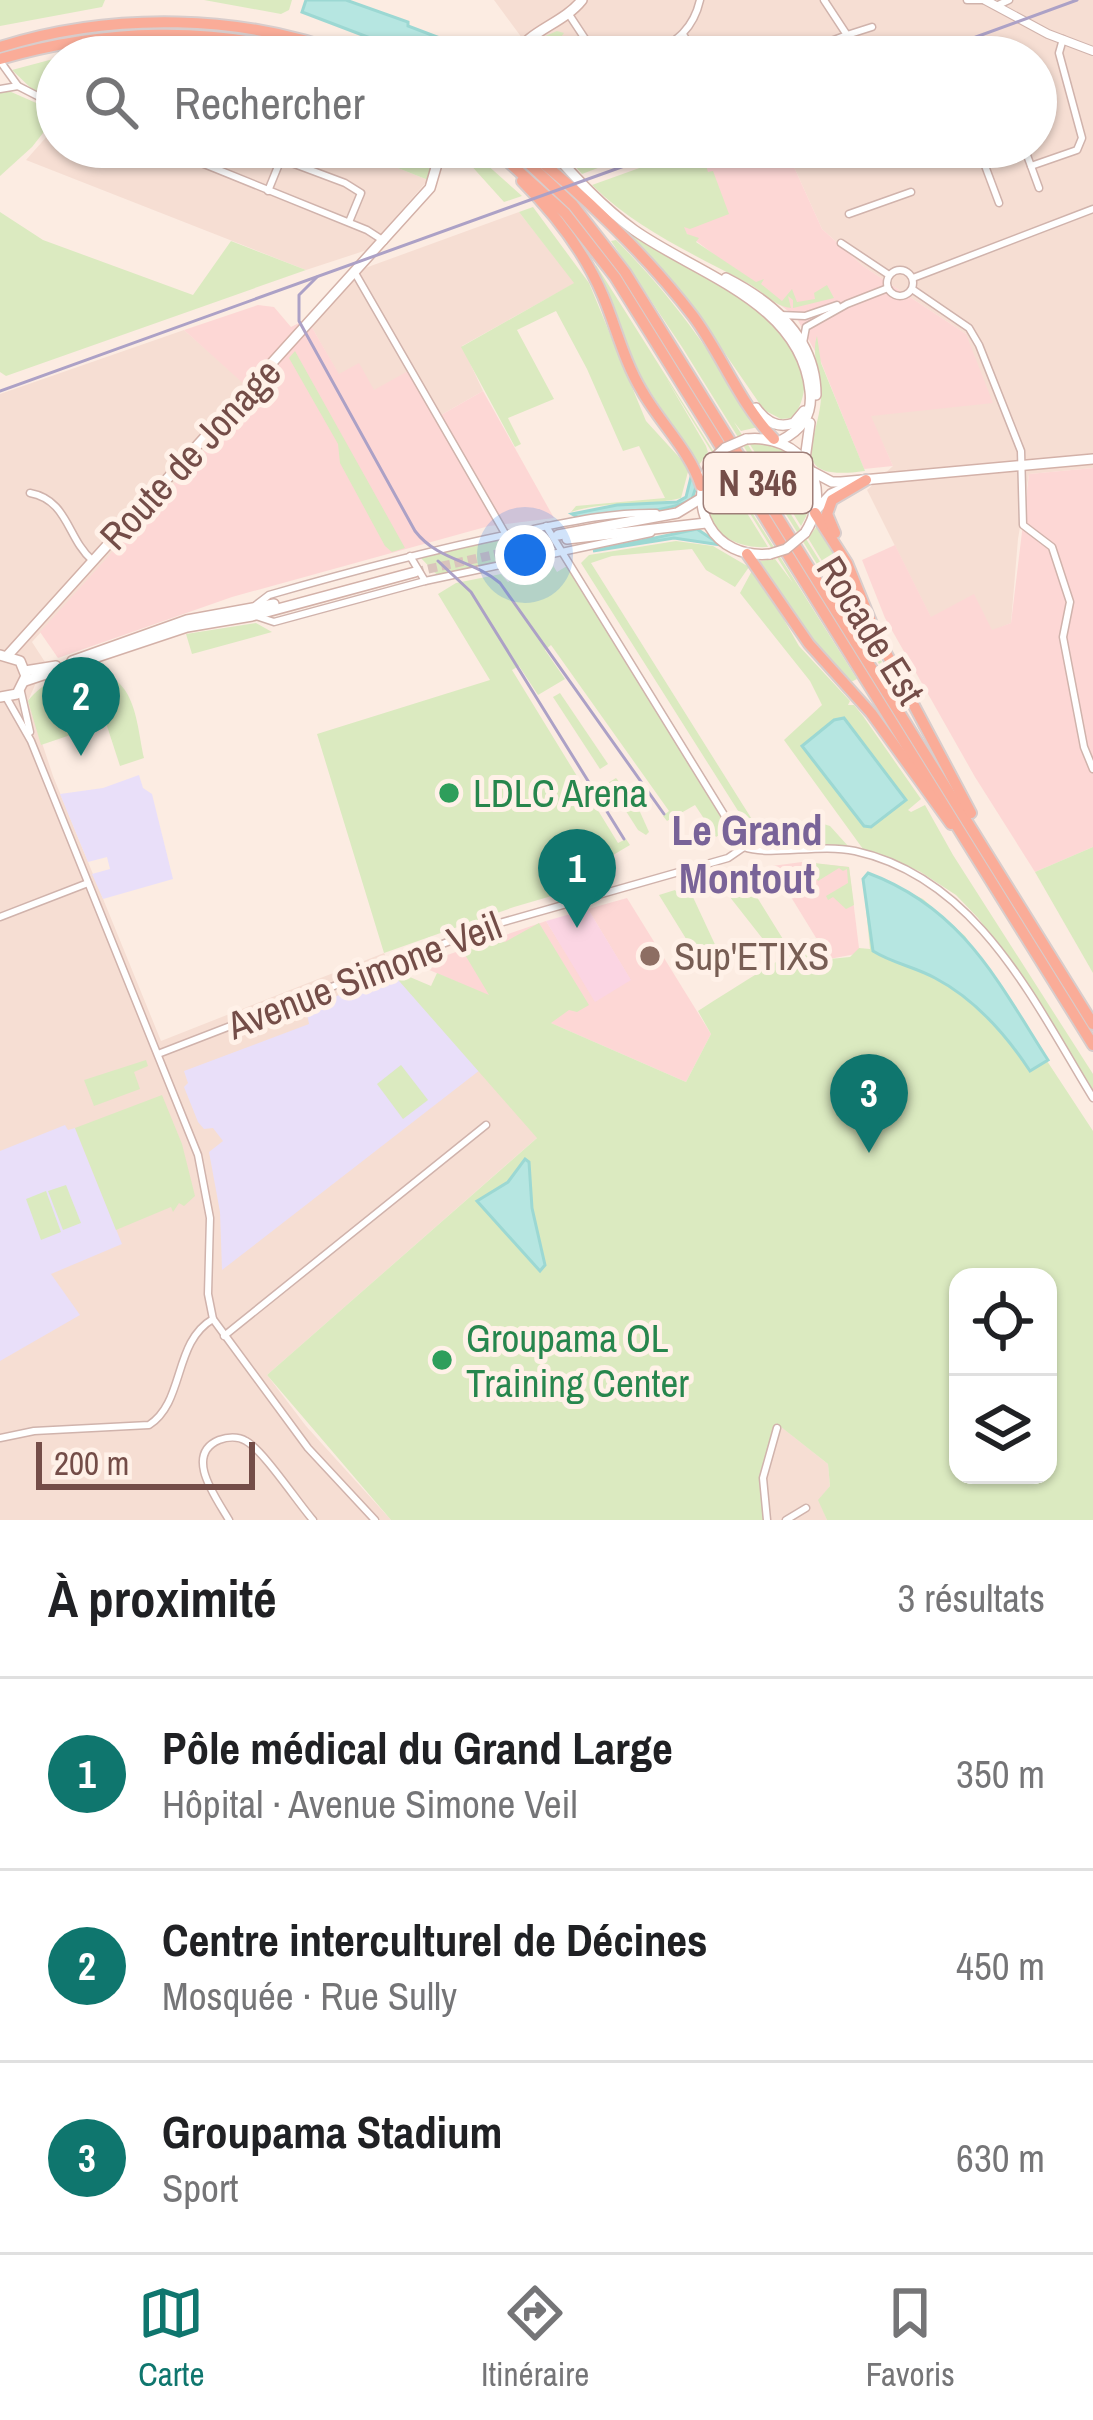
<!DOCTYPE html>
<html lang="fr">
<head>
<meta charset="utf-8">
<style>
	:root { --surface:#fff; --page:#f6f6f6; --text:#202124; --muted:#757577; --line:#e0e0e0; --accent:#0f766e }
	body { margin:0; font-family:"Archivo Narrow",sans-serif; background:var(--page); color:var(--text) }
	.controls { position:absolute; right:36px; bottom:36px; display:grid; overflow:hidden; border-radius:24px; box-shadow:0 3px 9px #0004 }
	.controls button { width:108px; height:108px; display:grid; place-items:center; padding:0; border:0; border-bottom:3px solid var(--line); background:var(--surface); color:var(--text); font:60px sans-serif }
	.scale { position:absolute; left:36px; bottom:30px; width:219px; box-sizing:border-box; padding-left:12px; border:6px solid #744d48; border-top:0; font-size:33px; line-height:42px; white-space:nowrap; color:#744d48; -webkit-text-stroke:9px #fff1e8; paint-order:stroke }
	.you { position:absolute; left:525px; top:555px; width:42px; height:42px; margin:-30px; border:9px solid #fff; border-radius:50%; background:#1a73e8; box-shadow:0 0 0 18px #1a73e833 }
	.badge { display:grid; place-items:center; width:78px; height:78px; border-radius:50%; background:var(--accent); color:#fff; font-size:39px; font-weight:700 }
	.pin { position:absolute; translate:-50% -99px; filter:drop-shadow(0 3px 6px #0008) }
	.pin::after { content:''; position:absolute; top:63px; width:42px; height:36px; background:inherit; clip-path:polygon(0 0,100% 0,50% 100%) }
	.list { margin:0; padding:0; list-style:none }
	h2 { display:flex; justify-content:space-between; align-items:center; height:156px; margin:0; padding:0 48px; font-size:51px }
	h2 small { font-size:39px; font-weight:400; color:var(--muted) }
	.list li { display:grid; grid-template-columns:78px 1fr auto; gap:36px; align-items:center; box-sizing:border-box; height:192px; padding:0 48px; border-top:3px solid var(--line) }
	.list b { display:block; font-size:45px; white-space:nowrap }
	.list p { margin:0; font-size:39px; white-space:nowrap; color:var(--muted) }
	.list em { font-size:39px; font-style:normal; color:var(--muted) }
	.icon { flex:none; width:66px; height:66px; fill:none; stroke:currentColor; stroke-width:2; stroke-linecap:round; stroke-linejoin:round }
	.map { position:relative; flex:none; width:1093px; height:1520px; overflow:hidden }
	.search { position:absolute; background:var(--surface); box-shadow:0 3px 9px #0004; left:36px; right:36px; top:36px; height:132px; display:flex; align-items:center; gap:30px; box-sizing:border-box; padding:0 42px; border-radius:66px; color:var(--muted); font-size:45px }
	.sheet { height:732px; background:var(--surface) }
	nav { display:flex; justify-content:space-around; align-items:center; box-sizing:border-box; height:168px; border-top:3px solid var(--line); background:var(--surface); font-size:33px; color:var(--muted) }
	nav a { display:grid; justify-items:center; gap:6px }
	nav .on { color:var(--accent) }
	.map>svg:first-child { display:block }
	.residential { fill:#f6ded3 }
	.commercial { fill:#fdd7d5 }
	.education { fill:#e9dff9 }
	.medical { fill:#fbd5e3 }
	.green { fill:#dbeac0; fill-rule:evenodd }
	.water { fill:#b6e6e1; stroke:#9cd8d3; stroke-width:3 }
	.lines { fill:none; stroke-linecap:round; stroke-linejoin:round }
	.secondary-tunnel { stroke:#dac4bc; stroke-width:9; stroke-dasharray:9 4.5; stroke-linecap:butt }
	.minor-casing { stroke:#d0b3ac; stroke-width:9 }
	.tertiary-casing { stroke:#d0b3ac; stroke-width:10 }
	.secondary-casing { stroke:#d3b1a8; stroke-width:12 }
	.trunk-casing { stroke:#d8cdcc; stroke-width:14 }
	.minor { stroke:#fff; stroke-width:6 }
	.tertiary { stroke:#fff; stroke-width:8 }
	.secondary { stroke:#fff; stroke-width:9 }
	.trunk { stroke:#faac98; stroke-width:10 }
	.tram { stroke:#aca1c6; stroke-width:3 }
	.secondary-bridge-casing { stroke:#d3b1a8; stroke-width:12; stroke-linecap:butt }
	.secondary-bridge { stroke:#fff; stroke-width:9 }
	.leisure-dot { fill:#2e9e5b; stroke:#fff1e8; stroke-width:4.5 }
	.education-dot { fill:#8d6e63; stroke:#fff1e8; stroke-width:4.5 }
	.labels { text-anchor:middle; stroke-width:10; stroke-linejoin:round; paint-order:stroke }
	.shield { fill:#fff1e8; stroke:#9e7e78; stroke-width:3 }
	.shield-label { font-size:36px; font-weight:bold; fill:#744d48 }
	.street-label { font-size:39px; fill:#744d48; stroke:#fff1e8 }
	.leisure-label { font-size:39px; fill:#27864d; stroke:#fff1e8; text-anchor:start }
	.education-label { font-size:39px; fill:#785e54; stroke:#fff1e8; text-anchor:start }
	.neighbourhood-label { font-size:42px; font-weight:bold; fill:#796398; stroke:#fff1e8 }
</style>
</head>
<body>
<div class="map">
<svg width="1093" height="1520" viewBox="0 0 1093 1520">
	<rect width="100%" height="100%" fill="#fcece2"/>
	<g class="residential">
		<polygon points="494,0 1093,0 1093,468 1029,474 1018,539 1011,623 992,631 931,618 867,490 893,466 870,416 966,334 863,266 822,229 785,147 1036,147 1036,57 536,57"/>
		<polygon points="57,125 57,147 345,147 428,180 367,250 306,270 26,160"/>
		<polygon points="519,212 575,283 462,346 483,391 434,419 339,375 307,319 346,275"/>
		<polygon points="184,330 256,393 32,642 45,662 28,701 53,776 161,1041 384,953 394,974 538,1137 267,1375 306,1426 391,1520 0,1520 0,394"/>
		<polygon points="775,1422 828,1464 830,1486 819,1500 827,1520 765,1520 761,1480"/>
	</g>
	<g class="commercial">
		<polygon points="698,147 785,147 822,229 863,266 966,334 993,403 871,416 893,466 864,469 821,362 796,317 687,234 629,173"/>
		<polygon points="258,305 274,307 291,327 307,319 339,374 359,363 374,390 408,371 434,419 483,391 554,518 489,526 232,597 58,658 40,632 255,394 184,330"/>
		<polygon points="1093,468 1093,847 1035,872 975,777 885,618 862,560 895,545 931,617 974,594 992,630 1011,623 1029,474"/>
		<polygon points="802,862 849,867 859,948 856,954 829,959 772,866"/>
		<polygon points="627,898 711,1034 686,1082 418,965 546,921 596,1001 630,979 588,909"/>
	</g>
	<g class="education">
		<polygon points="139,775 143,788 152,794 173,879 103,899 92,874 110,869 107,857 88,862 60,794 103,788"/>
		<polygon points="393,974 480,1070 222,1270 220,1212 209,1152 223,1141 213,1128 204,1129 198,1122 184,1087 188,1083 184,1071 309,1024 306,1008"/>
		<polygon points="65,1125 68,1130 75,1128 122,1244 51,1274 80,1315 0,1361 0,1151"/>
	</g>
	<polygon class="medical" points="588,909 631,980 595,1002 546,921"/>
	<g class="green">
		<polygon points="0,0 105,0 102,7 0,26"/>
		<polygon points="204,0 292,0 289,10 281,14"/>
		<polygon points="557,31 564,33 546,57 519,57 534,41"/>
		<polygon points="162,42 230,46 229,52 235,52 235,47 288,57 128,57 125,49 100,51 95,57 61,57 74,54 56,53"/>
		<polygon points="57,58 57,99 33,90 12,70"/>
		<polygon points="9,91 50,109 54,119 32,147 0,176 0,92"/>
		<polygon points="345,147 436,147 428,180"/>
		<polygon points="448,147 467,147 522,196 504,202 468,162"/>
		<polygon points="558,147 602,147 611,163 582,174"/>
		<path d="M698,147h26l-21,9 5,16 5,-1 16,43 -39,15 -6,-2 3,7 12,4 -3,4 60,40 8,-3 -3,5 21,17 10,-12 5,13 18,-3 -1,-6 13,-8 7,13 -41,10v-8l-5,-4 3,12c-17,-2 -26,-15 -40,-23 -57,-31 -112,-54 -159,-100z"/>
		<path d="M533,207l56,76 57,138 43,47 -8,30c-36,9 -74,2 -110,14l5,-6 89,-8 -26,-52 -16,5 -36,-82 -31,-58 -39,19 37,69 -46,19 13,26 -6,3 -54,-100 113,-64 -55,-71z"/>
		<polygon points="0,212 43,240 193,295 231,241 306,270 6,376 0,372"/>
		<path d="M627,230c49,35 223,103 166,188l-12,1 -17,-9 -69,-100 -71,-76z"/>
		<path d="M616,240c59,59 98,117 142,187l-17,4 -7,-9 148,240 -3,2 -197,-317 -71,-106z"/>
		<path d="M596,265l261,414 -6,3c-40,-34 -63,-79 -91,-121l15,-2 18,24 -127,-205 40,68 2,6 -9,13 -56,-84 -49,-110z"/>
		<path d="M817,336l4,27 44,108c-86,12 -42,-37 -44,-79 -1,-19 -10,-37 -4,-56z"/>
		<polygon points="295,351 405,548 392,552 385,546 340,463 338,444 289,358"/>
		<path d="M762,441c42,16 65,40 39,85l-52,-83z"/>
		<path d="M716,463l52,84c-53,3 -77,-39 -52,-84z"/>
		<polygon points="817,526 844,569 897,684 808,538"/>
		<polygon points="540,531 546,534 553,550 522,555 514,537"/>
		<polygon points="499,539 512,554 509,561 438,576 420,557"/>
		<polygon points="676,541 713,546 749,567 735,587 706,570 692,549 612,556 591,563 758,829 754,836 581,563 589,555"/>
		<polygon points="551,562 557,572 567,566 729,828 716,837 695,805 667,821 663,816 669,811 551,645 545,650 565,679 538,695 519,666 512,670 618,843 626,839 630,845 603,861 613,878 514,907 384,953 317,734 490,680 438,594 456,583 501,574 508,582 522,573 521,569"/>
		<polygon points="754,567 799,646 850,701 848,705 854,705 863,716 921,799 908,810 911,812 925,805 953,855 1093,1074 1093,1090 1021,975 978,918 956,895 919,871 863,849 784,740 822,705 810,681 740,593"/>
		<polygon points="256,623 272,632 192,654 186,634"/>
		<path d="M93,671c43,7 43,49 51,87l-24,8 -14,-43 -65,22 -13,-44c14,-19 40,-30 65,-30z"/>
		<polygon points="560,693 608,764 600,769 553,697"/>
		<polygon points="616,778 636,803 649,832 646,835 638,830 608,783"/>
		<polygon points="817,822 830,826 848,846 803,842 768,846 768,827"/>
		<polygon points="1093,847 1093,973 1035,872"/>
		<polygon points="805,862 849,867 854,905 846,909 833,897 828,900 826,896 848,883 847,869 843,871 839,868 818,881"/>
		<path d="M868,873l55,26 42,37 128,195v389h-266l-9,-20 12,-14 -2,-22 -52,-41 -15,57 4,40h-374l-124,-145 270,-237 -144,-164 5,-2 33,14 6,-13 52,22 -28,-47 32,-11 12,5 34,-19 50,82 -12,7 -8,-2 -18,13 135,59 25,-48 -13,-23c38,-25 78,-49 118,-73l14,21 20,-2 9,-9 11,1 -7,-70zM958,1277h90v198h-90z"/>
		<polygon points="739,880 741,884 747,881 786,944 773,952 722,887"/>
		<polygon points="675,890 680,897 690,890 692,895 725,966 713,974 705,962 701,963 659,895"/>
		<polygon points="146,1060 148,1066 134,1072 140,1089 94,1106 84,1080"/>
		<polygon points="401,1065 428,1100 403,1119 377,1084"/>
		<polygon points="162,1095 182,1144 195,1196 184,1206 179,1203 173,1212 171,1207 116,1230 75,1128"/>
		<polygon points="66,1185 81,1223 63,1230 48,1191"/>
		<polygon points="46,1191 61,1232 41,1240 26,1199"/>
	</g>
	<g class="water">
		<polygon points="306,0 346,0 408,22 408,26 437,37 430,57 420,57 302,12"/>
		<path d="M692,473l4,14 -4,12c-28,16 -79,13 -113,19l-7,-4 45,-9 60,-3 9,-5z"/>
		<polygon points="697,529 721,545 674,538 593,551"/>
		<polygon points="844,718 906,800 871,827 864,826 802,746 834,720"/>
		<path d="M868,873c94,35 129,107 180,187l-18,11c-25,-38 -55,-72 -95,-93 -20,-11 -43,-15 -62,-27l-10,-72z"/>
		<polygon points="525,1159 529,1162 532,1208 545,1265 540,1271 477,1201 508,1182"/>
	</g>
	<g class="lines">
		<polyline class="secondary-tunnel" points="415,572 561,540"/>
		<defs>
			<g id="minor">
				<polyline points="967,0 985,0"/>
				<polyline points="996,6 1009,0"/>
				<polyline points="570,16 597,57"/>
				<polyline points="847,35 872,27"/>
				<polyline points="684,36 698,57"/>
				<path d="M650,57c25,-16 43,-26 50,-57"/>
				<polyline points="789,57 847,35 824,0"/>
				<polyline points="0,61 18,86 57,106"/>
				<polyline points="0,89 18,86"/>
				<polyline points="162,147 367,230 384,241"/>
				<polyline points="978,147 999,203"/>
				<polyline points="1024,147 1039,188"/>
				<polyline points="1031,166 1077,150 1082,138 1059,53 1063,39"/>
				<polyline points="268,191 281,159 345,183 361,193 349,222"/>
				<polyline points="849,214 911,192"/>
				<polyline points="841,243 889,275"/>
				<circle cx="900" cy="283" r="13"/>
				<polyline points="355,273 521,561"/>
				<polyline points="913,278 1093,209"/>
				<polyline points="912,289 969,328 979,345 1021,451 1023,525 1052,547 1070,602 1063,637 1084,747 1093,769"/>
				<polyline points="780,315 805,316 837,305"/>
				<polyline points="803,343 806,327 847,304 888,288"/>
				<path d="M30,493c38,7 37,45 62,67"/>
				<polyline points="546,526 744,847"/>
				<polyline points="410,556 425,581"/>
				<path d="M256,605l13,-10c83,-24 166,-46 250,-63 45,-9 90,-20 137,-19"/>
				<polyline points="256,616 274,622 425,581 651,533"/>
				<polyline points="21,692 30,732"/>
				<polyline points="6,697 31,741 198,1155 210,1218 208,1294 213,1319 308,1448 375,1520"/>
				<polyline points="0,917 88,883"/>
				<path d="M158,1054l331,-128 239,-68 16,-11c27,10 75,-4 111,4 122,27 178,149 238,247"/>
				<polyline points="224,1336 486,1125"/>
				<path d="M0,1438l34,-7 115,-6c36,-23 24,-83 64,-106"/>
				<path d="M229,1520c-12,-21 -46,-65 -10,-80 8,-3 19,-4 27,1 17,9 52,62 67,79"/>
				<polyline points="767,1520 763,1478 777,1428"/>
				<polyline points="786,1520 806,1508"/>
			</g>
			<polyline id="tertiary" points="985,0 1048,34 1093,51"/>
			<g id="secondary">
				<path d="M513,57c16,-27 50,-33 69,-57"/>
				<path d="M548,147c27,30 53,59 86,83 62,44 167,72 176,161 3,25 -9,39 -30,50"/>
				<path d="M726,278c47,24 90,60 90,117"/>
				<path d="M756,408c10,14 22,21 38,15l10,-12"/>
				<path d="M746,439c55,-6 90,46 59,94"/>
				<path d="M713,459c-29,46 0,101 57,95"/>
				<polyline points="805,459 810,423"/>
				<polyline points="813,472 832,482 841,482 1093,459"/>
				<polyline points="817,509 831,494 851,485"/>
				<polyline points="558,535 677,513 700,499"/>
				<polyline points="567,539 706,523"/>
				<polyline points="0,655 20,661 26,676 17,694 0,697"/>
				<polyline points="8,655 430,188 442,147"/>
				<polyline points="72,661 187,620 274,604"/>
				<polyline points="25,671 56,666"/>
				<polyline points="25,681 187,627 252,616 415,572"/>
			</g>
			<g id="trunk">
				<path d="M0,47c111,-35 244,-34 353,10"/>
				<path d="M0,59c103,-30 213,-34 315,-2"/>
				<polyline points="492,147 565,213 615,277 1093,1045"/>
				<polyline points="511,147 573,205 625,272 1093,1024"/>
				<path d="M523,147c59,46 125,110 170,169 29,39 47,88 81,123"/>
				<path d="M522,181c32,32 63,72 81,115 13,31 21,65 39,95 18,32 48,60 59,95"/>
				<polyline points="815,513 847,563 876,634 971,813"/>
				<polyline points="835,533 827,514 832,500 866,480"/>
				<polyline points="747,554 809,644 871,713 951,824"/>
			</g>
		</defs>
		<use href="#minor" class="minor-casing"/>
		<use href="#tertiary" class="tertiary-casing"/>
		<use href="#secondary" class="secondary-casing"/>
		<use href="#trunk" class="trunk-casing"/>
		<use href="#minor" class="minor"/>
		<use href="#tertiary" class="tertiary"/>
		<use href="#secondary" class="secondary"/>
		<use href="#trunk" class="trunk"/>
		<g class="tram">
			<polyline points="921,57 1077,0"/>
			<path d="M317,277l-18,18v26l116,210c23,30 58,29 85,52l164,231"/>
			<polyline points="0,391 677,147"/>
			<polyline points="438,561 471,592 624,839"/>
		</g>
		<defs>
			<g id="secondary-bridge">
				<polyline points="713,459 725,448 746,439"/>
				<polyline points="770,554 786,549 805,533"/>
			</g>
		</defs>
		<use href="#secondary-bridge" class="secondary-bridge-casing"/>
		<use href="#secondary-bridge" class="secondary-bridge"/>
	</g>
	<g class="leisure-dot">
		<circle cx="449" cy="793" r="12"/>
		<circle cx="442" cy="1360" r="12"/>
	</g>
	<circle class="education-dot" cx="650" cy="956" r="12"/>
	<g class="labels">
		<rect class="shield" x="704" y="453" width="108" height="60" rx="9"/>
		<g class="shield-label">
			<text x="758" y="496">N 346</text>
		</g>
		<g class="street-label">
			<text transform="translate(190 454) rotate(-47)" y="14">Route de Jonage</text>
			<text transform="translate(871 630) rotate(58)" y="14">Rocade Est</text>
			<text transform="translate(364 975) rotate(-21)" y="14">Avenue Simone Veil</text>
		</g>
		<g class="leisure-label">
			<text x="473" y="807">LDLC Arena</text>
			<text x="466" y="1352">Groupama OL<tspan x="466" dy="45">Training Center</tspan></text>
		</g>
		<g class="education-label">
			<text x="674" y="970">Sup'ETIXS</text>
		</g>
		<g class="neighbourhood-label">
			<text x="747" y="845">Le Grand<tspan x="747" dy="48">Montout</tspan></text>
		</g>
	</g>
</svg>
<div class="controls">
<button><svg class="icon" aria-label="locate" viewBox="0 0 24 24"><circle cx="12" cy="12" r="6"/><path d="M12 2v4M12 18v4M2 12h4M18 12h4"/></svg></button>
<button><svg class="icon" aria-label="layers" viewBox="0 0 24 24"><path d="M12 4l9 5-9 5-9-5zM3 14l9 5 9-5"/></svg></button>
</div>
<div class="scale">200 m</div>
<div class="you"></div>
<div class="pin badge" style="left:577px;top:928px">1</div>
<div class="pin badge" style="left:81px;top:756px">2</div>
<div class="pin badge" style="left:869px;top:1153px">3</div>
<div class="search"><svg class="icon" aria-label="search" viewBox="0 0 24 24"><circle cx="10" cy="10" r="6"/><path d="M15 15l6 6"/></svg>Rechercher</div>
</div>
<section class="sheet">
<h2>À proximité<small>3 résultats</small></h2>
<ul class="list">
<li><span class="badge">1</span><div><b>Pôle médical du Grand Large</b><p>Hôpital · Avenue Simone Veil</p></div><em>350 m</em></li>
<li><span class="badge">2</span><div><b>Centre interculturel de Décines</b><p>Mosquée · Rue Sully</p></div><em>450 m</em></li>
<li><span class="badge">3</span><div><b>Groupama Stadium</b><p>Sport</p></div><em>630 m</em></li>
</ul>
</section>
<nav>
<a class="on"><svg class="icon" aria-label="map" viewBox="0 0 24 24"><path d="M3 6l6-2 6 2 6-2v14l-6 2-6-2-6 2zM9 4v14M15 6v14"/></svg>Carte</a>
<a><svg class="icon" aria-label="directions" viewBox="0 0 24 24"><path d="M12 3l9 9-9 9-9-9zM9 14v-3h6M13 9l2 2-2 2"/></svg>Itinéraire</a>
<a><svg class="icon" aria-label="saved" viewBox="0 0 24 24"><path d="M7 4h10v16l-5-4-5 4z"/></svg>Favoris</a>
</nav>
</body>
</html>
